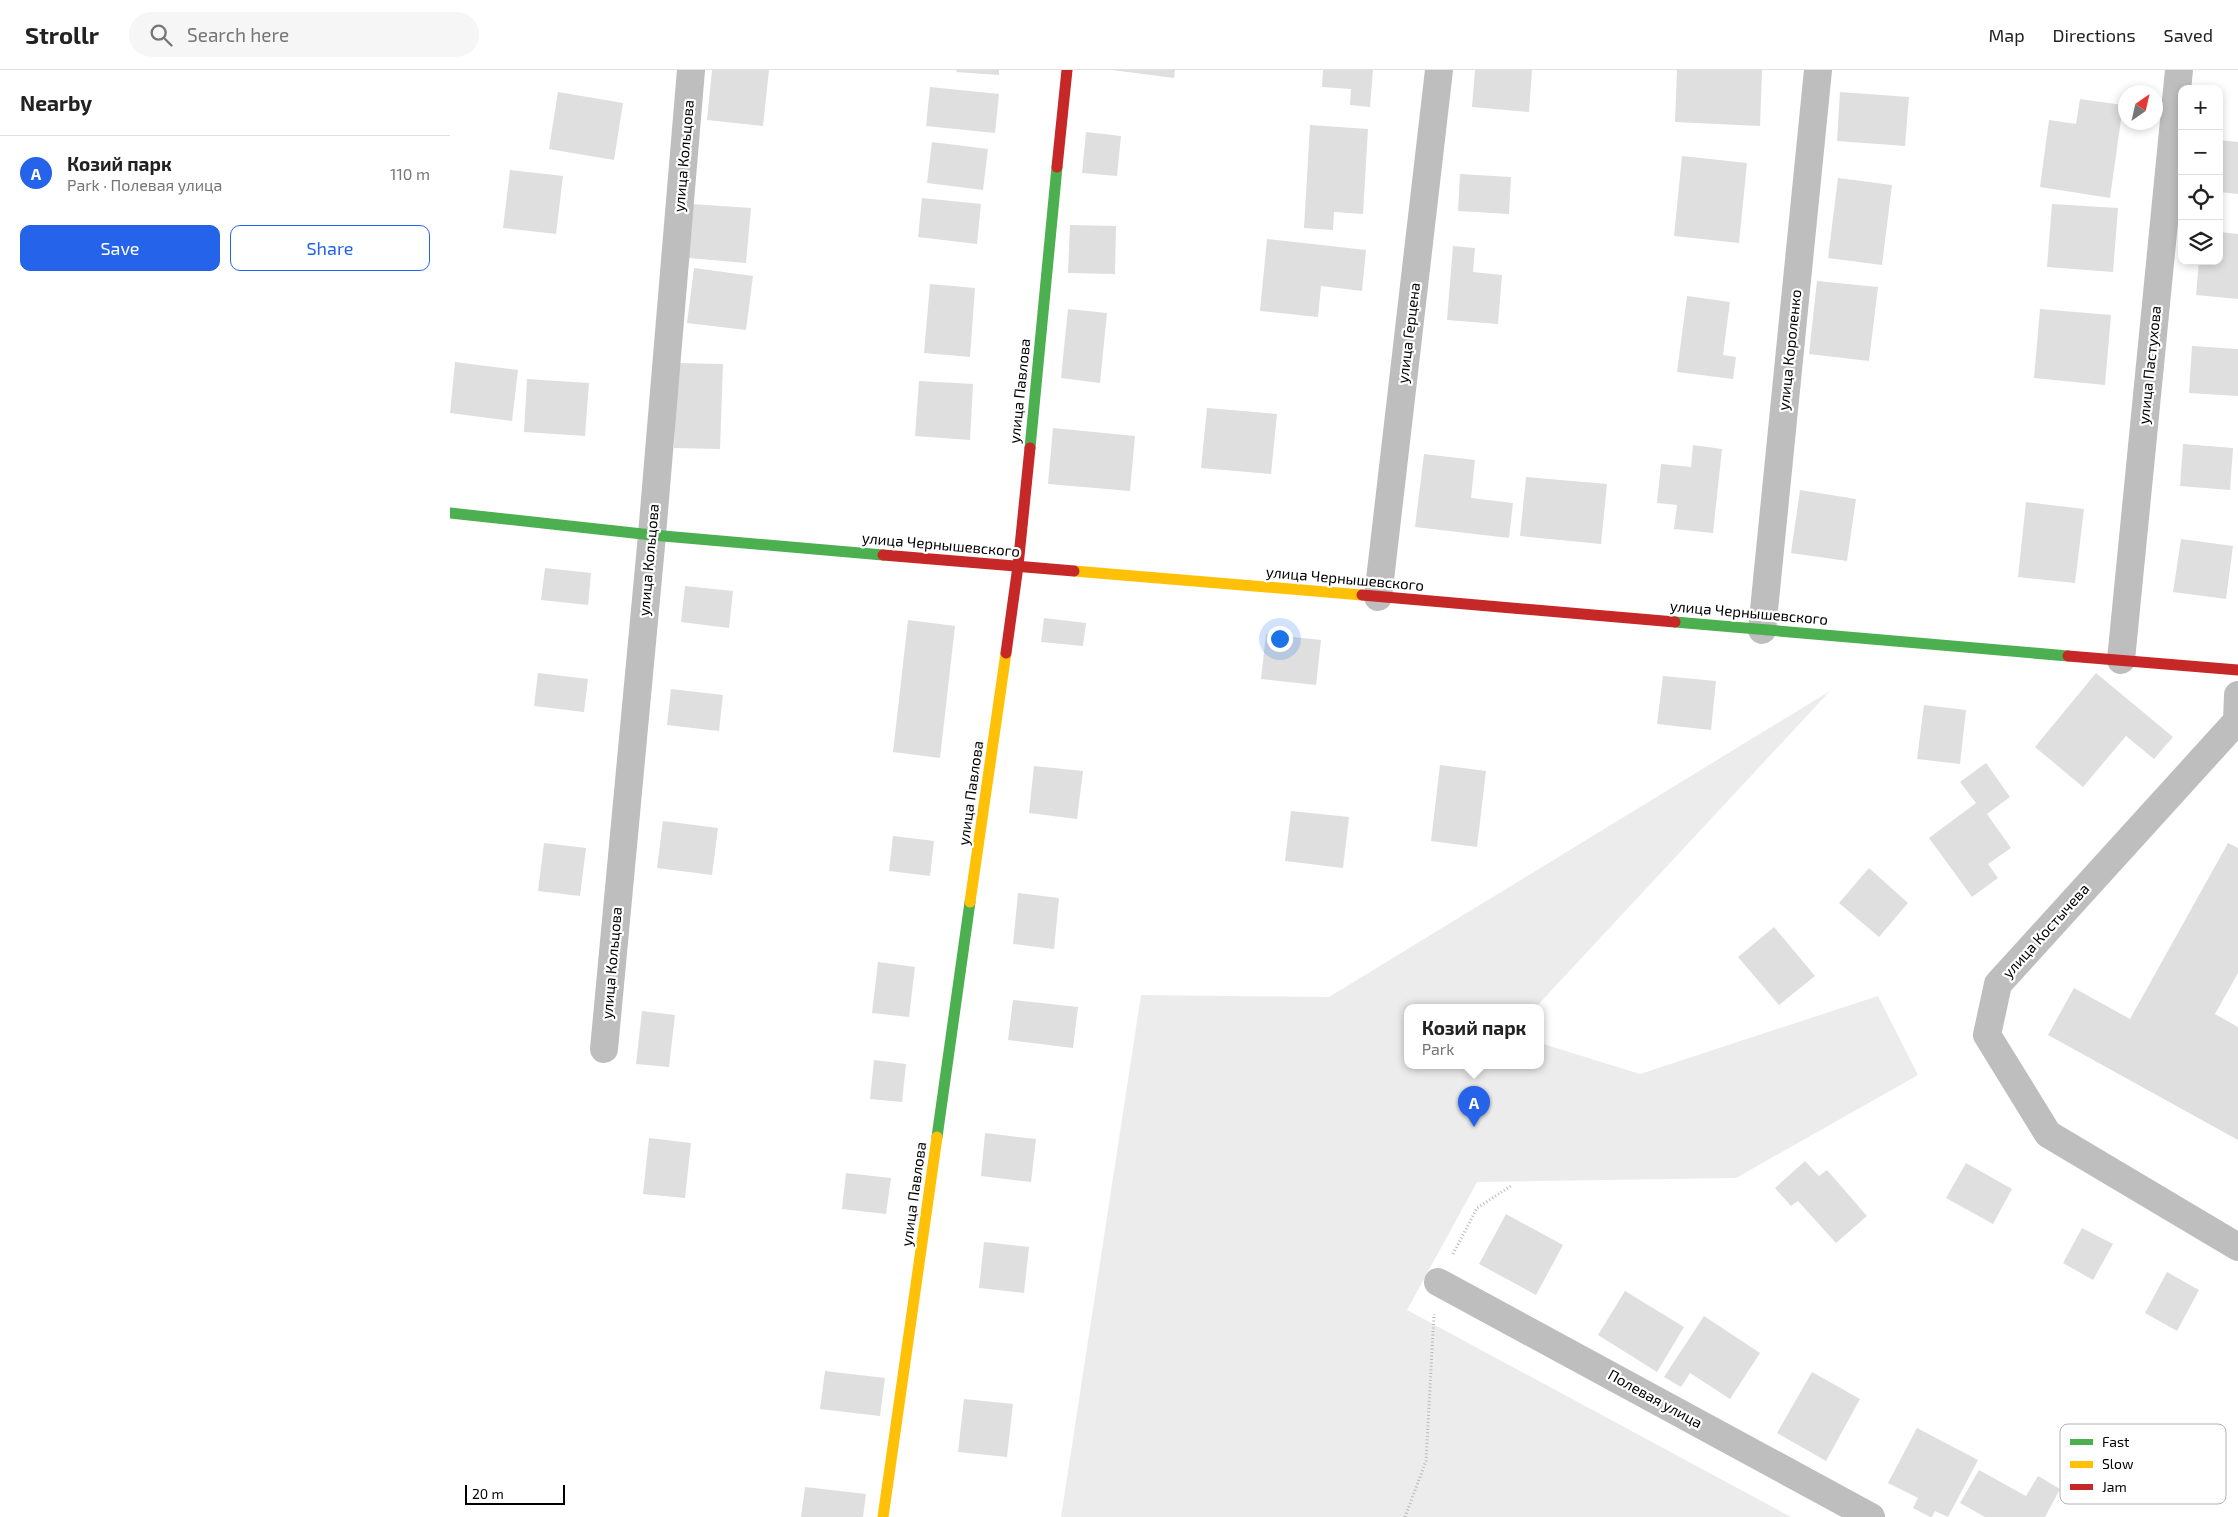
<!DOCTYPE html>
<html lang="en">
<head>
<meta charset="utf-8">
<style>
	:root { --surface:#fff; --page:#f6f6f6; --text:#222; --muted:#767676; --line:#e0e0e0; --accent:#2563eb }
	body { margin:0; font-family:"Exo 2",sans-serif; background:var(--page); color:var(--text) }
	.controls { position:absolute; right:15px; top:15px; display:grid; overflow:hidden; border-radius:10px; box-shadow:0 2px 8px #0003 }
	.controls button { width:45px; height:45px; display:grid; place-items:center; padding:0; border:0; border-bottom:1px solid var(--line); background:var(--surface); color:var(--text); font:25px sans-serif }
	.compass { position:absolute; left:1668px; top:15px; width:45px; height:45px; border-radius:50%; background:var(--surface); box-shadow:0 2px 8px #0003; rotate:34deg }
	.scale { position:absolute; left:15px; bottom:12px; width:100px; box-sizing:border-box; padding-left:5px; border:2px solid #000; border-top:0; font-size:14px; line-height:18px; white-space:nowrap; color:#000; -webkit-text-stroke:4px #fff; paint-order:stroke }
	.you { position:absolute; left:829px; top:568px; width:18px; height:18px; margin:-12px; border:4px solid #fff; border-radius:50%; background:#1a73e8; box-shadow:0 0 0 8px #1a73e833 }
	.badge { display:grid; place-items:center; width:32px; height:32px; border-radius:50%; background:var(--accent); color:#fff; font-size:16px; font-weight:700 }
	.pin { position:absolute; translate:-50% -41px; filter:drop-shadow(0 1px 2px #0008) }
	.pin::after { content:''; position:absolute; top:26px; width:18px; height:15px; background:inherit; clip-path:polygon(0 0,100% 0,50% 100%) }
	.popup { position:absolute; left:954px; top:934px; width:140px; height:65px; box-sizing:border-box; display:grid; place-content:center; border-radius:10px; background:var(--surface); filter:drop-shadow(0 1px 4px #0005); font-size:16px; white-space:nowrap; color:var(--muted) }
	.popup b { font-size:19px; color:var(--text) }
	.popup::after { content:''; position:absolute; left:50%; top:100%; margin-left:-10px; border:10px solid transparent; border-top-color:var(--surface) }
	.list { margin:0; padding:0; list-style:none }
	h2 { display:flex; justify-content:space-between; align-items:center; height:65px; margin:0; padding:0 20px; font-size:21px }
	h2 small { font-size:16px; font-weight:400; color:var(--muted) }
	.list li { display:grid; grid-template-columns:32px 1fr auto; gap:15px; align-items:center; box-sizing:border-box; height:75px; padding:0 20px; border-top:1px solid var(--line) }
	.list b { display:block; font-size:19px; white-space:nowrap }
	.list p { margin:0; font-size:16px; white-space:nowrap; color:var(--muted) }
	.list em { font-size:16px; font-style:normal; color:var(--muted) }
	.actions { display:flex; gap:10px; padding:15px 20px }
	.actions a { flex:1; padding:11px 0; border:1px solid var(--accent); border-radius:10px; text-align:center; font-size:18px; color:var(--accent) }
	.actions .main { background:var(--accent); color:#fff }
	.icon { flex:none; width:28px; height:28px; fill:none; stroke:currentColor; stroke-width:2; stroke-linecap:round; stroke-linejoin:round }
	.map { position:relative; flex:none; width:1788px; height:1447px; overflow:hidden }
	header { display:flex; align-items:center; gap:30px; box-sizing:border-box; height:70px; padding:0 25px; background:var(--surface); border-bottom:1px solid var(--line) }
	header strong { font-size:24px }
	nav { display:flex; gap:28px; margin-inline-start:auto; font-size:18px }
	.search { width:350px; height:45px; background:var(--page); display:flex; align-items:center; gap:12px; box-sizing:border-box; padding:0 18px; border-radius:28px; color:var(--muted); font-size:19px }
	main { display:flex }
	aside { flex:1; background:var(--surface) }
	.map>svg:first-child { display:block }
	.green { fill:#ececec }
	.building { fill:#dfdfdf }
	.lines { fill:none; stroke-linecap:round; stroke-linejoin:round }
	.path { stroke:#b9b9b9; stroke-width:3; stroke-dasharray:1 2.5; stroke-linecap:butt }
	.street { stroke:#bebebe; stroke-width:28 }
	.fast { stroke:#4caf50; stroke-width:11 }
	.slow { stroke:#ffc107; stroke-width:11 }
	.jam { stroke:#c62828; stroke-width:11 }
	.labels { text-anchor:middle; stroke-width:4.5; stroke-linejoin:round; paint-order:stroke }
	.street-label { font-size:15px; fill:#000; stroke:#fff }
	.key { fill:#fff; stroke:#b2b2b2; stroke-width:1 }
	.key-label { font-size:14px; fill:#000 }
</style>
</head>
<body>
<header>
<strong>Strollr</strong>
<div class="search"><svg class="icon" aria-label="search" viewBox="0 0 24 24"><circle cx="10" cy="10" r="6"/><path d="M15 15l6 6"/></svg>Search here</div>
<nav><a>Map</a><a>Directions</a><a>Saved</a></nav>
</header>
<main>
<aside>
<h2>Nearby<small></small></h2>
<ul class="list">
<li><span class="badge">A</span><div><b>Козий парк</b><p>Park · Полевая улица</p></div><em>110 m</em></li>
</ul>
<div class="actions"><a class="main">Save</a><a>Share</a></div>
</aside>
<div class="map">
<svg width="1788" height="1447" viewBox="0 0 1788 1447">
	<rect width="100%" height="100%" fill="#fff"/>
	<polygon class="green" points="1380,621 1085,938 958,938 958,996 1090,996 1090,973 1190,1004 1428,926 1468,1005 1286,1108 1027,1112 957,1240 1341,1447 611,1447 691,925 879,927"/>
	<g class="building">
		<polygon points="262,0 319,0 313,56 257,50"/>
		<polygon points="507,0 549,0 549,5 506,2"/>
		<polygon points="662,0 725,0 724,8"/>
		<polygon points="873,0 923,0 920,37 900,35 901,19 872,17"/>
		<polygon points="1025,0 1082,0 1079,42 1022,37"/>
		<polygon points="1227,0 1312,0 1310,56 1225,52"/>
		<polygon points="480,17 549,24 545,63 476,56"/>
		<polygon points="108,22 173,33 164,90 99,79"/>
		<polygon points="1390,22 1459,27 1455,76 1387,71"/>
		<polygon points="1630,29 1673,35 1660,128 1590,117 1599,50 1626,54"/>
		<polygon points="860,55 918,59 913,144 884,142 883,160 854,158"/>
		<polygon points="636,62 671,66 667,106 632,103"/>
		<polygon points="1769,70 1788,72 1788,124 1769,122"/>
		<polygon points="482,72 538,79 533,120 477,113"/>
		<polygon points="1232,86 1297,93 1289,173 1224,166"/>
		<polygon points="60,100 113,106 106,164 53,158"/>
		<polygon points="1010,104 1061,107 1059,144 1008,141"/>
		<polygon points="1388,108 1442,115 1432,195 1378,188"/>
		<polygon points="472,128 531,134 527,174 468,167"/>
		<polygon points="242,134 301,138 296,193 238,188"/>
		<polygon points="1602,134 1668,138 1663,202 1597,197"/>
		<polygon points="620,155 666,156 665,204 618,203"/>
		<polygon points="1769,162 1788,164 1788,229 1746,225 1749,191 1769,191"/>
		<polygon points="817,169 916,180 912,221 871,216 868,247 810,241"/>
		<polygon points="1003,176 1025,178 1023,202 1052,205 1048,254 997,250"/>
		<polygon points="244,198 303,206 296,260 237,253"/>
		<polygon points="1367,211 1428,217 1419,291 1359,284"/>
		<polygon points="480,214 525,218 520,287 474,283"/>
		<polygon points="1237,226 1280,232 1273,285 1286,287 1283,309 1227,302"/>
		<polygon points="618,239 657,243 650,313 611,308"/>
		<polygon points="1590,239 1661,245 1655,315 1584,308"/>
		<polygon points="1742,276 1788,279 1788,326 1739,323"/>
		<polygon points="5,292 68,300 62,351 0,343"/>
		<polygon points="227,293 273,294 270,379 224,378"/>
		<polygon points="77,309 139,313 135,366 74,362"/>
		<polygon points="469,311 523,314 520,370 465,366"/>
		<polygon points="757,338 827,344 821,404 751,398"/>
		<polygon points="603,358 685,366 680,421 598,414"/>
		<polygon points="1733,374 1783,378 1780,420 1730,416"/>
		<polygon points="1243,375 1272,379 1263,463 1224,459 1227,435 1207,433 1211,394 1241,397"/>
		<polygon points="974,384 1025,390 1021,428 1063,433 1059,468 965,457"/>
		<polygon points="1076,407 1157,414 1151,474 1070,466"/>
		<polygon points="1350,420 1406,429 1397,491 1341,483"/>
		<polygon points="1576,432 1634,439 1625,513 1568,507"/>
		<polygon points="1731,469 1783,476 1776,529 1723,522"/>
		<polygon points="95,498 141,503 138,535 91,530"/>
		<polygon points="235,516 283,521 279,558 231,552"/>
		<polygon points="594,548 636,553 633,576 591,572"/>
		<polygon points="458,550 505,556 490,688 443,682"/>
		<polygon points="816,564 871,570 866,615 811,609"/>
		<polygon points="88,603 138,609 134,642 84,636"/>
		<polygon points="1646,603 1723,667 1704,689 1676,666 1633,717 1585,677"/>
		<polygon points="1213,606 1266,611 1261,660 1207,654"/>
		<polygon points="221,619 273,625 269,661 217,655"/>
		<polygon points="1474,635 1516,640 1510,694 1467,689"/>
		<polygon points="1536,693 1560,727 1537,744 1561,778 1538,794 1548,808 1522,827 1479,768 1526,733 1510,712"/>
		<polygon points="990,695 1036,701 1027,777 981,771"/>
		<polygon points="584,696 633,701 627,749 579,743"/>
		<polygon points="841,741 899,747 893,798 835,791"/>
		<polygon points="213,751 268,758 262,805 207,798"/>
		<polygon points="443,766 484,771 480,806 439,801"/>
		<polygon points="94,773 136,778 130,826 88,821"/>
		<polygon points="1778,773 1788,778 1788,903 1765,944 1788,957 1788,1070 1598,965 1624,918 1680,949"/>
		<polygon points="1419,798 1458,833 1429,867 1389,833"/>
		<polygon points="568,823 609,828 604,879 563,874"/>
		<polygon points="1324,857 1365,906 1329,935 1288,887"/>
		<polygon points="428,892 465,897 459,947 422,943"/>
		<polygon points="563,930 628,937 623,978 558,970"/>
		<polygon points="192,941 225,945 219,997 186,994"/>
		<polygon points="424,990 456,994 452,1032 420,1029"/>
		<polygon points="535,1063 586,1069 581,1112 531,1106"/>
		<polygon points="199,1068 241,1073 235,1128 193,1124"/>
		<polygon points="1355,1091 1369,1106 1377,1100 1417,1146 1386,1173 1348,1131 1341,1136 1325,1118"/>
		<polygon points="1516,1093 1562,1119 1543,1154 1496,1128"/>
		<polygon points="396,1103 441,1108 436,1144 392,1139"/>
		<polygon points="1056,1144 1113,1175 1086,1225 1029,1194"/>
		<polygon points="1632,1158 1663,1174 1643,1210 1613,1193"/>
		<polygon points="534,1172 579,1177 574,1223 529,1218"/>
		<polygon points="1717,1202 1749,1220 1727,1261 1695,1243"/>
		<polygon points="1175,1221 1234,1257 1207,1302 1148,1265"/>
		<polygon points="1254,1246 1310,1283 1280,1329 1240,1303 1231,1317 1214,1307"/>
		<polygon points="375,1301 435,1308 430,1346 370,1339"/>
		<polygon points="1362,1302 1410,1329 1376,1391 1327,1363"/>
		<polygon points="514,1329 563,1334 557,1387 508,1382"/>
		<polygon points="1467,1358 1528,1390 1498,1447 1485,1441 1482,1447 1480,1447 1463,1438 1468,1428 1438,1413"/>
		<polygon points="1529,1400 1576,1426 1588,1406 1610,1419 1595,1447 1535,1447 1510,1433"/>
		<polygon points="355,1417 416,1424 413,1447 351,1447"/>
	</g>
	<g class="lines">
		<g class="path">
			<polyline points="1003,1184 1027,1138 1061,1116"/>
			<polyline points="955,1447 976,1391 984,1244"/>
		</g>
		<g class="street">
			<polyline points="928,527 989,0"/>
			<polyline points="1312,560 1368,0"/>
			<polyline points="1671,590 1729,0"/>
			<polyline points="1788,625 1787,651 1548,914 1537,965 1598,1064 1788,1177"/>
			<polyline points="154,979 202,465 241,0"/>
			<polyline points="988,1212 1421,1447"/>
		</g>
		<g class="fast">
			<polyline points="580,378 607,97"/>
			<polyline points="0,443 202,465 433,485"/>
			<polyline points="1225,552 1618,586"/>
			<polyline points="487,1067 520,832"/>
		</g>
		<g class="slow">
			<polyline points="624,501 912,525"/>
			<polyline points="520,832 556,583"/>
			<polyline points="433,1447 487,1067"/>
		</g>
		<g class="jam">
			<polyline points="607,97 617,0"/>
			<polyline points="433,485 624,501"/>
			<polyline points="912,525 1225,552"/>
			<polyline points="556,583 568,496 580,378"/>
			<polyline points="1618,586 1788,600"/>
		</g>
	</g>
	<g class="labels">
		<g class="street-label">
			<text transform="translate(234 86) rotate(-85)" y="5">улица Кольцова</text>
			<text transform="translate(959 263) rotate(-83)" y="5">улица Герцена</text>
			<text transform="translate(1340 280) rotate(-84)" y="5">улица Короленко</text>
			<text transform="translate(1700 295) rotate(-84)" y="5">улица Пастухова</text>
			<text transform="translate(570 321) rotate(-84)" y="5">улица Павлова</text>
			<text transform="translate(491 475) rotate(5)" y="5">улица Чернышевского</text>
			<text transform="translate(199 490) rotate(-85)" y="5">улица Кольцова</text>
			<text transform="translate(895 509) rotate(5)" y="5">улица Чернышевского</text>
			<text transform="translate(1299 543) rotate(5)" y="5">улица Чернышевского</text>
			<text transform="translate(521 723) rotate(-82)" y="5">улица Павлова</text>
			<text transform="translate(1596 861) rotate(-48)" y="5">улица Костычева</text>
			<text transform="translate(162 893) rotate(-85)" y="5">улица Кольцова</text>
			<text transform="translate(464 1124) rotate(-82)" y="5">улица Павлова</text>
			<text transform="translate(1205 1329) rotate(29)" y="5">Полевая улица</text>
		</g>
	</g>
	<rect x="1610" y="1354" width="166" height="80" rx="8" class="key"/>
	<rect x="1620" y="1369" width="23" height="6" fill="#4caf50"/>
	<rect x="1620" y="1391" width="23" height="7" fill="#ffc107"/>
	<rect x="1620" y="1414" width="23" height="6" fill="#c62828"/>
	<g class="key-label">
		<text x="1652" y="1377">Fast</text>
		<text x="1652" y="1399">Slow</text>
		<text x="1652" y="1422">Jam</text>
	</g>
</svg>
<div class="controls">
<button>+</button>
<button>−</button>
<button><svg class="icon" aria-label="locate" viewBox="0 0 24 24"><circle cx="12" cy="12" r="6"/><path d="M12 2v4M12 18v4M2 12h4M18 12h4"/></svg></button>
<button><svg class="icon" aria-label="layers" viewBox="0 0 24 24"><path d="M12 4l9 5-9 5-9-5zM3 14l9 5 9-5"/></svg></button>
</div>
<svg class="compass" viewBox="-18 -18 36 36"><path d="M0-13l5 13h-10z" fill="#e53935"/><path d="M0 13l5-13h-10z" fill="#767676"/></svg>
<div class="scale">20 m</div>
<div class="you"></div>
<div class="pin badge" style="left:1024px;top:1057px">A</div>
<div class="popup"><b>Козий парк</b>Park</div>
</div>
</main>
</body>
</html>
